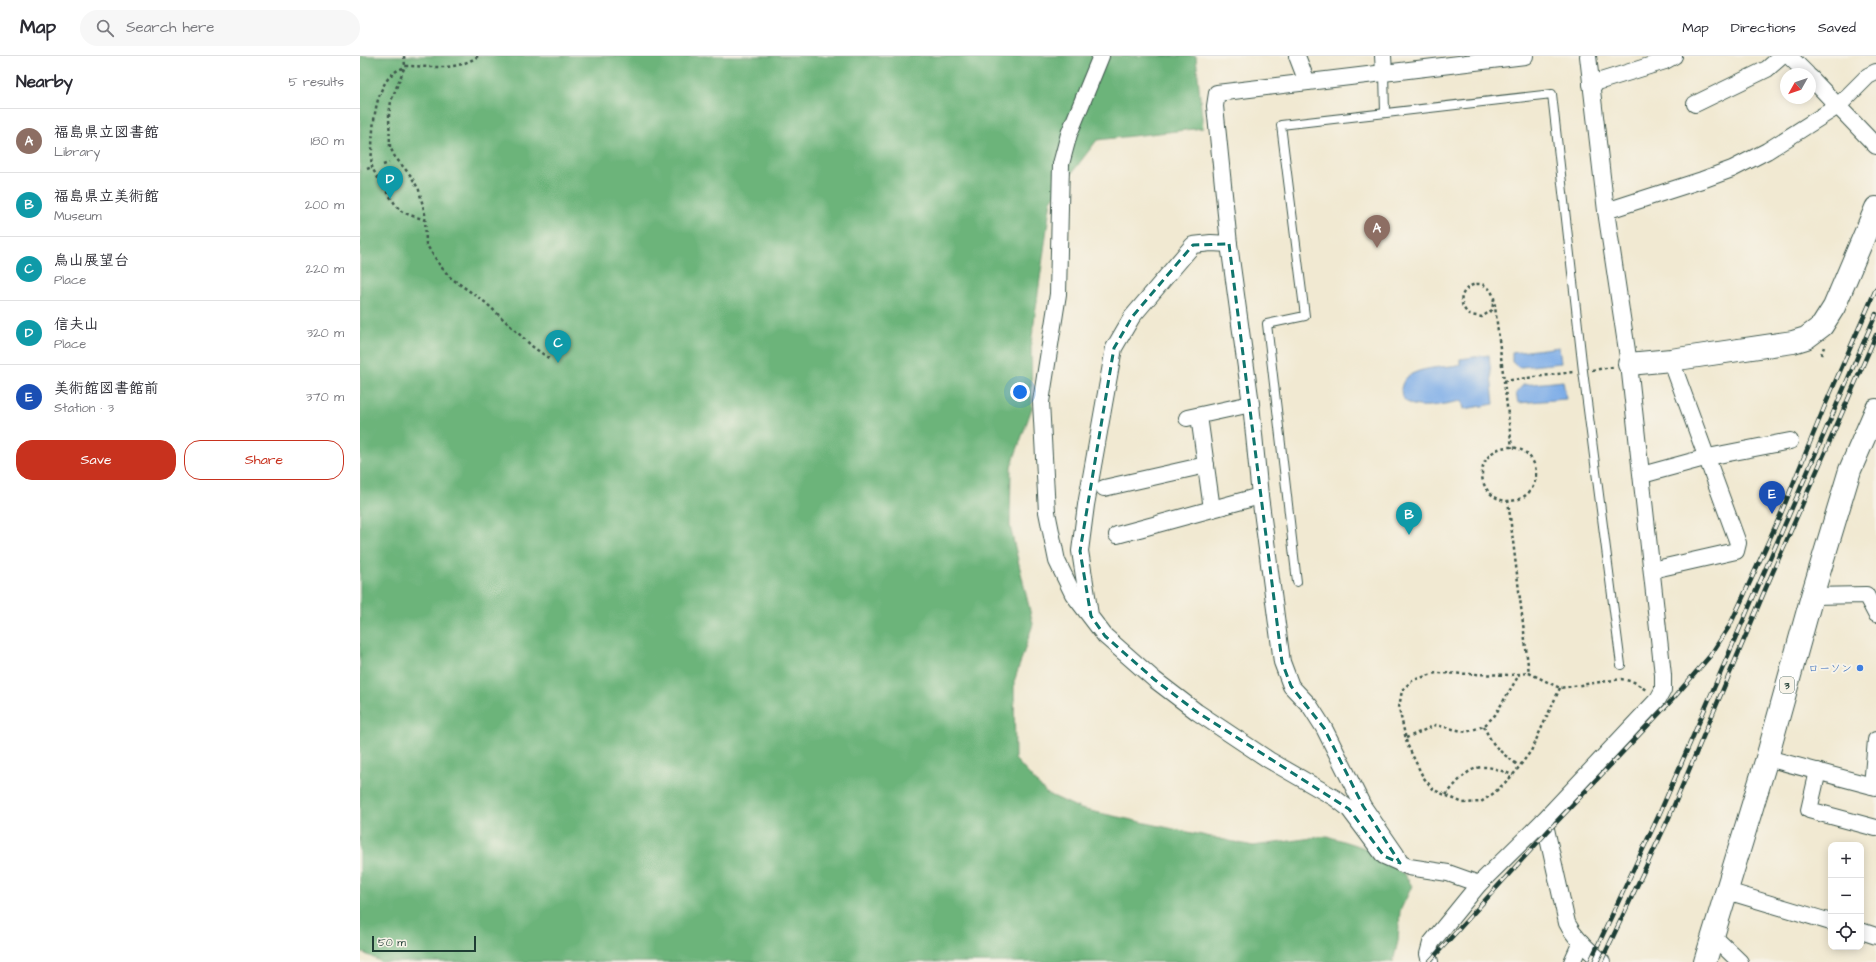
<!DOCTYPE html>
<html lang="en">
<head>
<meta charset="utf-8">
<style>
	:root { --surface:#fff; --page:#f7f7f7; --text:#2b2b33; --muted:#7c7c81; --line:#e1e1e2; --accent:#c8321e }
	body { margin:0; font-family:"Architects Daughter","Klee One",sans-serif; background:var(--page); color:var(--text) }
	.controls { position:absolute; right:12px; bottom:12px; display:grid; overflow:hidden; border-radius:8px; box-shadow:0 2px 10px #0003 }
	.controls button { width:36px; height:36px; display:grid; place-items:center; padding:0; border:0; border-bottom:1px solid var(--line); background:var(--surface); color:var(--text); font:20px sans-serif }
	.compass { position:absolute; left:1420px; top:12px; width:36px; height:36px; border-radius:50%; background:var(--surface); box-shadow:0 2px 10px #0003; rotate:230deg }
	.scale { position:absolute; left:12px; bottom:10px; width:104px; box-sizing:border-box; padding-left:4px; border:2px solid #1f3d34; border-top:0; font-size:11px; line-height:14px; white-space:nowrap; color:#1f3d34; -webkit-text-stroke:3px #f7f3e8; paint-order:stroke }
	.you { position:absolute; left:660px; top:336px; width:14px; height:14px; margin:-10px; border:3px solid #fff; border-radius:50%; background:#1a73e8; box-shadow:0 0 0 6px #1a73e833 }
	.badge { display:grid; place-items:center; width:26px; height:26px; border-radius:50%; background:var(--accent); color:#fff; font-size:13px; font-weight:700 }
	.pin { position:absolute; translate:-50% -33px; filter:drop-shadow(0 1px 2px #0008) }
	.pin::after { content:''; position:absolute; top:21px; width:14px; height:12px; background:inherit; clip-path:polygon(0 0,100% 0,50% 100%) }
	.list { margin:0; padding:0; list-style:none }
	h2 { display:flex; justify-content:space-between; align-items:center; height:52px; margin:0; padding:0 16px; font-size:17px }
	h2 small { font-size:13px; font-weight:400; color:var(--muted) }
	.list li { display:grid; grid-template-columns:26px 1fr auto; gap:12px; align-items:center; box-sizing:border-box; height:64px; padding:0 16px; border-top:1px solid var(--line) }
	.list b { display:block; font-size:15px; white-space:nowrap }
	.list p { margin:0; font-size:13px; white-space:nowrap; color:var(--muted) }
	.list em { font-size:13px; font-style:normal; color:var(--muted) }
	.actions { display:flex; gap:8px; padding:12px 16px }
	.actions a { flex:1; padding:9px 0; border:1px solid var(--accent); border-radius:16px; text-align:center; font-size:14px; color:var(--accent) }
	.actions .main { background:var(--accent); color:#fff }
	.icon { flex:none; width:22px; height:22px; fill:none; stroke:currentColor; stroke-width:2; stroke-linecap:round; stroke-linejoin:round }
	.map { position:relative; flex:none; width:1516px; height:906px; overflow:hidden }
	header { display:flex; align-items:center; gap:24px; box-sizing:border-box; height:56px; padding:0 20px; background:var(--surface); border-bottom:1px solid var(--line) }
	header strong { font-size:19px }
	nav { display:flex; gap:22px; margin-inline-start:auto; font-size:14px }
	.search { width:280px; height:36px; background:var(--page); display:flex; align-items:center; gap:10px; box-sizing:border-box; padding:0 14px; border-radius:22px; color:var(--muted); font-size:15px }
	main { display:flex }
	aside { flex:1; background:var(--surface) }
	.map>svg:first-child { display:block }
	.forest { fill:#6cb47a; stroke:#467857 }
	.water { fill:#7eade8; stroke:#4e758e }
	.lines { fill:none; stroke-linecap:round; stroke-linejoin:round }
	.lane-casing { stroke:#3e574c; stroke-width:10 }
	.street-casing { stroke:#3e574c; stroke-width:18 }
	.secondary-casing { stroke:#3e574c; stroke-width:24 }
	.primary-casing { stroke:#3e574c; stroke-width:24 }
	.path { stroke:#3e574c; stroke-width:2.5; stroke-dasharray:3 3; stroke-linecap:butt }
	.lane { stroke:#fff; stroke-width:8 }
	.street { stroke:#fff; stroke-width:16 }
	.secondary { stroke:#fff; stroke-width:22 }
	.primary { stroke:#fff; stroke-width:22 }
	.rail-casing { stroke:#1f3d34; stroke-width:4.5 }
	.rail { stroke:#f7f3e8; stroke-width:3; stroke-dasharray:9; stroke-linecap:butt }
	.marked { fill:none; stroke:#0f766e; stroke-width:3; stroke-dasharray:8 5; stroke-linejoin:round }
	.shop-dot { fill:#3f7fe0; stroke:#f7f3e8; stroke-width:1.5 }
	.labels { text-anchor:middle; stroke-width:4; stroke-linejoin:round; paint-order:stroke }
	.shield { fill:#f7f3e8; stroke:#60746a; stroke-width:1 }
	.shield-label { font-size:10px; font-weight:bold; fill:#1f3d34 }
	.shop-label { font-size:11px; fill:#366cbe; stroke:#f7f3e8; text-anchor:end }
</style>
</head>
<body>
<header>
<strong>Map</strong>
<div class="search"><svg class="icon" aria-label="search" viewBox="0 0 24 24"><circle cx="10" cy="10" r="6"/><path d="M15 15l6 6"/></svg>Search here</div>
<nav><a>Map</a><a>Directions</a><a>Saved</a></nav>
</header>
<main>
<aside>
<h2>Nearby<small>5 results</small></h2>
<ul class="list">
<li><span class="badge" style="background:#8d6e63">A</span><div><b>福島県立図書館</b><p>Library</p></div><em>180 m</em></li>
<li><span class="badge" style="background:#0f9aa8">B</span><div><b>福島県立美術館</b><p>Museum</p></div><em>200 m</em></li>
<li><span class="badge" style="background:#0f9aa8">C</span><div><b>烏山展望台</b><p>Place</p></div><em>220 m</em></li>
<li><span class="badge" style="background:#0f9aa8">D</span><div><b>信夫山</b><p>Place</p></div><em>320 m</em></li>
<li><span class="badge" style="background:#1a4fb4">E</span><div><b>美術館図書館前</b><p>Station · 3</p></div><em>370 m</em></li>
</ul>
<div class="actions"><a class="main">Save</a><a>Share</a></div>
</aside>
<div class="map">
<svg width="1516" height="906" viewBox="0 0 1516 906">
	<rect width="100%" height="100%" fill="#f7f3e8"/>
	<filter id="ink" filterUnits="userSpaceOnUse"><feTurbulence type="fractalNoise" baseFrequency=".025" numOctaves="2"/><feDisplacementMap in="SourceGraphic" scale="8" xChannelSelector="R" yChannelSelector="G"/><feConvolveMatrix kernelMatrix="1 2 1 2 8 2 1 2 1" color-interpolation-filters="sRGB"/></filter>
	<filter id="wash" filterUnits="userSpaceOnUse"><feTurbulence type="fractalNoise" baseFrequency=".012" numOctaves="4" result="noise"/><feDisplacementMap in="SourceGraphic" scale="16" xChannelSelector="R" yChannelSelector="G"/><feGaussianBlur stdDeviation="0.9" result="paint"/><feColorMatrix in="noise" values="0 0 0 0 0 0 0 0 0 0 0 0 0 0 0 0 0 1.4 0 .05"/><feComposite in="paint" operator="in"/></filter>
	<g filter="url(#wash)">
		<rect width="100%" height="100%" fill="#f1e9d2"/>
		<polygon class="forest" points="0,0 836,0 843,72 737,84 691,144 671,288 672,352 651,411 650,470 673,568 654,626 655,703 686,737 721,753 893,790 967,780 1008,793 1045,819 1052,830 1040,855 1038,885 1033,906 21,906 0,895"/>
		<g class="water">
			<polygon points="1199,291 1201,307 1161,311 1158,311 1152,306 1152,297"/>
			<path d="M1129,299l5,49 -30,5 -2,-8c-17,2 -61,16 -61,-12 1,-8 6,-13 13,-16 13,-6 31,-6 46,-8v-6z"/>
			<polygon points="1203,325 1206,343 1158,347 1156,337 1163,329"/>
		</g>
	</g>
	<g filter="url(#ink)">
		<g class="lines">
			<defs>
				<g id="lane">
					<polyline points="1024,16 1025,57"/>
					<polyline points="937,526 907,268 945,260 921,69 1192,38 1223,315 1261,609"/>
				</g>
				<g id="street">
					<polyline points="741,0 709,78 701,108 698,238 681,346 687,456 697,505 713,538 745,580 795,624 837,656 909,704 975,742 989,753 1024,800 1049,811 1088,817 1119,828"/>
					<polyline points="937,0 947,26"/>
					<polyline points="1023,0 1024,16"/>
					<polyline points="1429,0 1447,18"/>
					<polyline points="1450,21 1516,90"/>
					<polyline points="1231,28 1305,5 1314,0"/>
					<polyline points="1335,48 1407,13 1422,0"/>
					<polyline points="1246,155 1342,124 1372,113 1407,95 1478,50 1508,20 1516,16"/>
					<polyline points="839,360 852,453"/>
					<polyline points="827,362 891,348"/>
					<polyline points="1282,419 1348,401 1430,385"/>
					<polyline points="744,432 846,409"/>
					<polyline points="757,479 900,440"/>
					<polyline points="1292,514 1376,495 1378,487 1311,304"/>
					<polyline points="1452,540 1506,539 1516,558"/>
					<polyline points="730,559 720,495 726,449 754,292 772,261 833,189 851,187 869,188"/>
					<polyline points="1407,702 1516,731"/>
					<polyline points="1458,715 1449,754 1516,772"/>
					<polyline points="1512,730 1516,684"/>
					<path d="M1184,764l23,103c8,16 22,27 35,39"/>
					<polyline points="1040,807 1036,798 1003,750 964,672 950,650 931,630 922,606 900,440 891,348 869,188 855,50 857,37 1165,0"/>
					<polyline points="1367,835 1471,866"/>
					<polyline points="1501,875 1516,880"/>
					<polyline points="1352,879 1380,906"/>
					<polyline points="1070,906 1068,898 1071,887 1119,828 1184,764 1298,643 1303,634 1303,619 1269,308 1246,155 1228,0"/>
					<polyline points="1212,906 1221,886"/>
				</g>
				<polyline id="secondary" points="1269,308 1311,304 1433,286 1446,282 1462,270 1474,251 1516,152"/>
				<polyline id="primary" points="1345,906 1407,702 1452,540 1490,414 1516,354"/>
			</defs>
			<use href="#lane" class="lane-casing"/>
			<use href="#street" class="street-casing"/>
			<use href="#secondary" class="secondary-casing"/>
			<use href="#primary" class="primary-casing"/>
			<g class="path">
				<polyline points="44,0 45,10"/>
				<path d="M118,0c-22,16 -48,10 -73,10l-14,35 -2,14 1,32 5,10 16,19 8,14 6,24 1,30 15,23 10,11 35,25 47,44 17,12"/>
				<path d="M43,12c-28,9 -30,55 -31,80 0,7 -2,15 1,21 1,4 24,39 27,41 6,5 18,7 25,10"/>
				<polyline points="23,109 29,107"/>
				<polyline points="7,113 12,111"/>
				<path d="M1134,242l-2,12 -10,7 -12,-2c-26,-21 15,-48 24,-17l18,150"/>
				<polyline points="1461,299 1464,291"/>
				<polyline points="1232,314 1253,311"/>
				<polyline points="1144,325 1213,316"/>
				<circle cx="1149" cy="418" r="27"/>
				<polyline points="1148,444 1169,617"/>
				<polyline points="1200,632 1171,695 1153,719 1134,737 1121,746 1103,747 1074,734 1063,721 1047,688 1039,652 1042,634 1053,624 1076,617 1150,619 1169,617 1200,632 1261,623 1274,626 1286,634"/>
				<path d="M1124,670c8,21 18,27 35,40"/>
				<polyline points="1046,682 1076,669 1106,676 1124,670 1135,659 1159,619"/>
				<path d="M1086,739c9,-10 21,-27 36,-28 9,-1 22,5 31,8"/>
			</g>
			<use href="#lane" class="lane"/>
			<use href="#street" class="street"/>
			<use href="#secondary" class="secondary"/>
			<use href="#primary" class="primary"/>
			<defs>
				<g id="rail">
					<polyline points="1069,906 1188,775 1311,645 1350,600 1370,569 1384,539 1420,460 1466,347 1516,233"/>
					<polyline points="1230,906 1298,761 1516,258"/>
					<polyline points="1241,906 1307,766 1405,534 1516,279"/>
				</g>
			</defs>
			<use href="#rail" class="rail-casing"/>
			<use href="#rail" class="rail"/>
		</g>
	</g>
	<path class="marked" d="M869,188l53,418 9,24 33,42 39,78 37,57 -16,-7 -35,-47 -152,-97 -42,-32 -50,-44 -14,-20 -11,-65 34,-203 18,-31 61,-72z"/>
	<circle class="shop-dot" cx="1500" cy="612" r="4"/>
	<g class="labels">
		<rect class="shield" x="1420" y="621" width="14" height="16" rx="3"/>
		<g class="shield-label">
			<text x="1427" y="633">3</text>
		</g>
		<g class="shop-label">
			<text x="1492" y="616">ローソン</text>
		</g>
	</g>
</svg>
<div class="controls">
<button>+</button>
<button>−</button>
<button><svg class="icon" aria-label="locate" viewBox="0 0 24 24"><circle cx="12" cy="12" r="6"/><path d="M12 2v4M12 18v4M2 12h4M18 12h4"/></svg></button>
</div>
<svg class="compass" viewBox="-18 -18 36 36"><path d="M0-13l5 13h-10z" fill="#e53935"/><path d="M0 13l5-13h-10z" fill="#7c7c81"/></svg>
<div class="scale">50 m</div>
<div class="you"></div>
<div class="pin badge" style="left:1017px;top:192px;background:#8d6e63">A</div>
<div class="pin badge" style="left:1049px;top:479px;background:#0f9aa8">B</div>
<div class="pin badge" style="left:198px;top:307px;background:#0f9aa8">C</div>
<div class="pin badge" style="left:30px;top:143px;background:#0f9aa8">D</div>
<div class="pin badge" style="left:1412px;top:458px;background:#1a4fb4">E</div>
</div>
</main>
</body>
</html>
